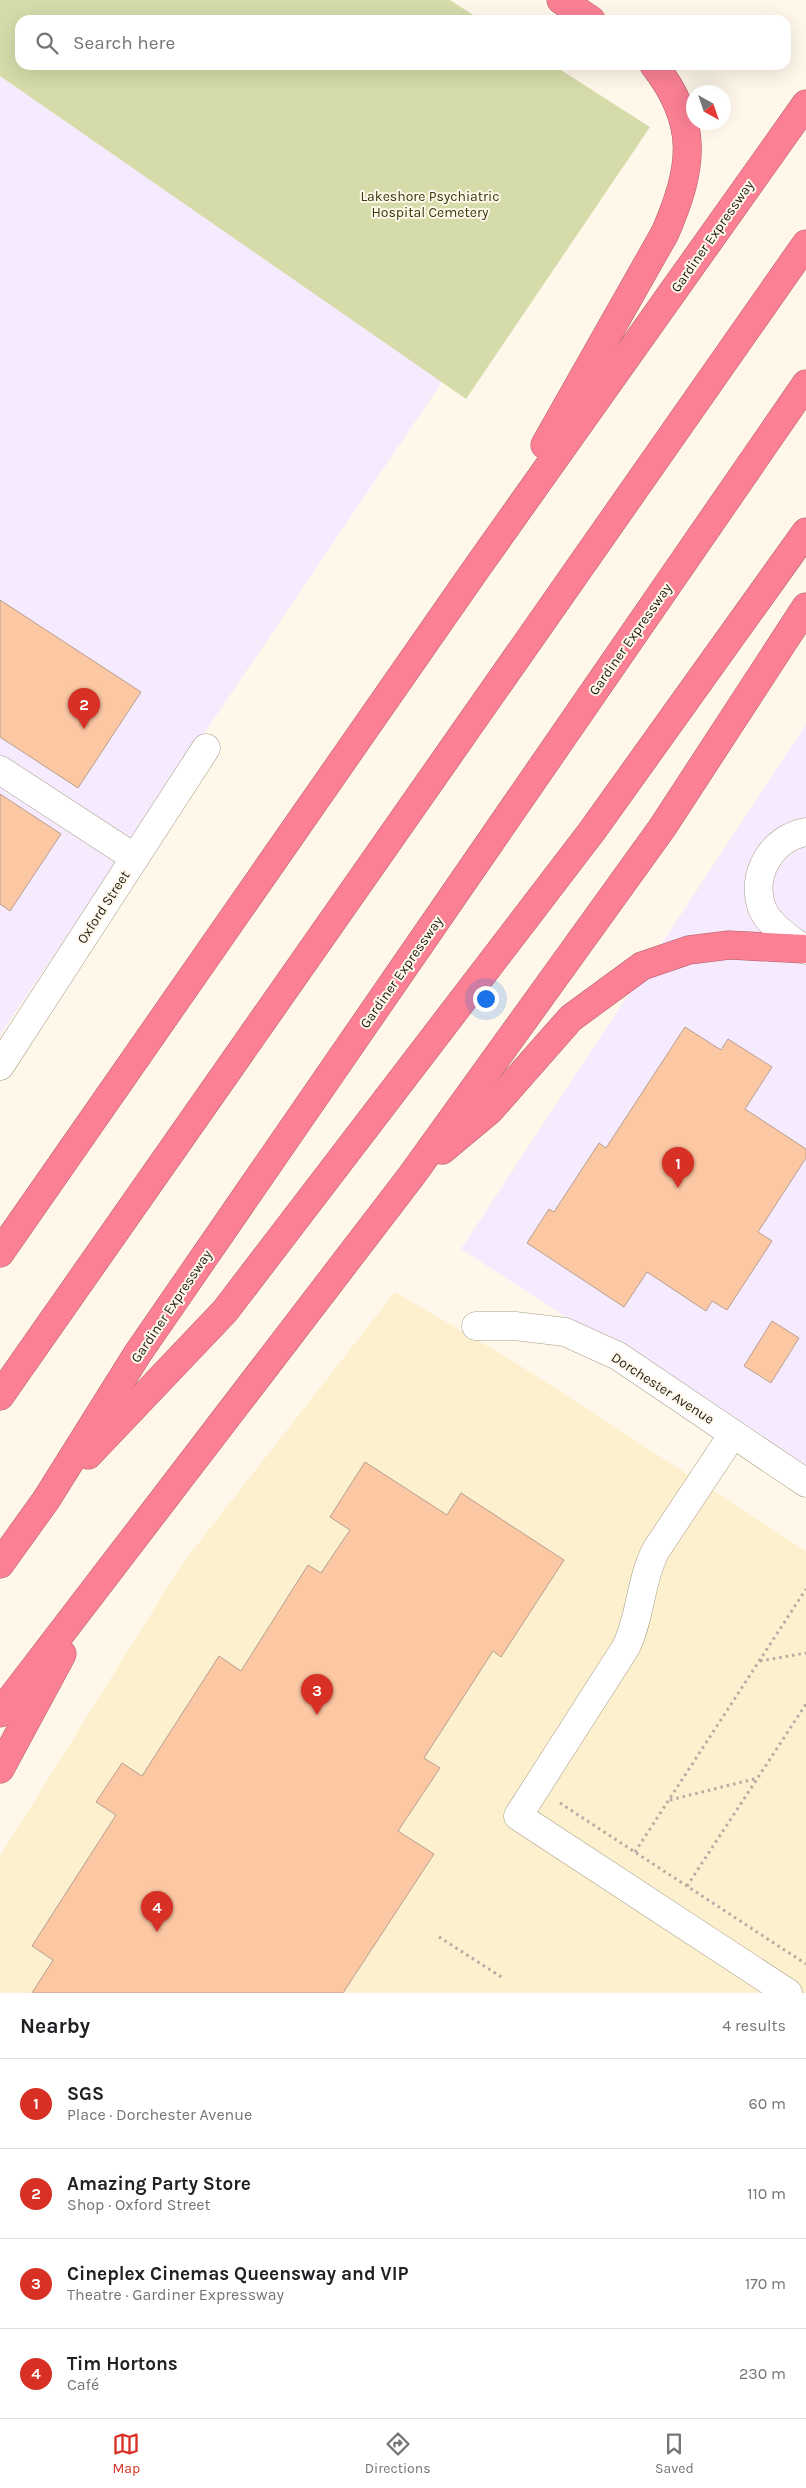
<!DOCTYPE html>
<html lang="en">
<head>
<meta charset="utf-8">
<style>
	:root { --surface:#fff; --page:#f6f6f6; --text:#202124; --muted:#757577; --line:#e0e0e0; --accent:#d93025 }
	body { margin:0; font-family:Karla,sans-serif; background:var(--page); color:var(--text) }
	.compass { position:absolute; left:686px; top:85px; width:45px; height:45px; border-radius:50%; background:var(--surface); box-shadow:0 5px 20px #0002; rotate:140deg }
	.you { position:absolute; left:485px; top:998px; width:18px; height:18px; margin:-12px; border:4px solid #fff; border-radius:50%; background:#1a73e8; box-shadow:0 0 0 8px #1a73e833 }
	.badge { display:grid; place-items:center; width:32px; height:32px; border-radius:50%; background:var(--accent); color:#fff; font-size:16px; font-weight:700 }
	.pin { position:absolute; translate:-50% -41px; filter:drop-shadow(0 1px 2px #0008) }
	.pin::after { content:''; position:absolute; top:26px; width:18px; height:15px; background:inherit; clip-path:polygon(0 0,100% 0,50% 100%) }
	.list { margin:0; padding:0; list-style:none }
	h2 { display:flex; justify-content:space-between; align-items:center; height:65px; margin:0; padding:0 20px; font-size:21px }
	h2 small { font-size:16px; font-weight:400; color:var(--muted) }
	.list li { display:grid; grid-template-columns:32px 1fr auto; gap:15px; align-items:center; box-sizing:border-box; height:90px; padding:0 20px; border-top:1px solid var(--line) }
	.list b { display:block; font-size:19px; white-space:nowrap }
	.list p { margin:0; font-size:16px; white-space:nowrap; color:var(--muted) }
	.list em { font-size:16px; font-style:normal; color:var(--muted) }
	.icon { flex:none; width:28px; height:28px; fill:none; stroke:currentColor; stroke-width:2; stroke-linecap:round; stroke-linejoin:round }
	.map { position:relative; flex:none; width:806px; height:1993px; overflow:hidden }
	.search { position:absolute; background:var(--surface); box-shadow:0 5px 20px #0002; left:15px; right:15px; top:15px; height:55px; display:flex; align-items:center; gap:12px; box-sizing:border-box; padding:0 18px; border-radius:15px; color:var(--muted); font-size:19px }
	.sheet { height:425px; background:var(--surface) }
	nav { display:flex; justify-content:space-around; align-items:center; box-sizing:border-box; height:70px; border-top:1px solid var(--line); background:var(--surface); font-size:14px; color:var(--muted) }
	nav a { display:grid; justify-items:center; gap:2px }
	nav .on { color:var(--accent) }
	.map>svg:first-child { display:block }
	.built { fill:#fdf0cf }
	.industrial { fill:#f6eafe }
	.green { fill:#d5dba9 }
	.building { fill:#fcc7a3; stroke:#b69f90 }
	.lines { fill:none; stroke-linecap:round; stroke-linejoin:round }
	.minor-casing { stroke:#a79d86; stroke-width:29 }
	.highway-casing { stroke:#af5e68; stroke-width:29 }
	.path { stroke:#b3ada1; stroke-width:3; stroke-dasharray:2.5 4; stroke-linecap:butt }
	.minor { stroke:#fff; stroke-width:28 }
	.highway { stroke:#fb8094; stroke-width:28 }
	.labels { text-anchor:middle; stroke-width:4; stroke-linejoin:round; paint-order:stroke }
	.park-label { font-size:14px; fill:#36390c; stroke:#fff8ea }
	.street-label { font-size:14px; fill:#221e15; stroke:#fff8ea }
</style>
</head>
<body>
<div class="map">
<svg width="806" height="1993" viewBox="0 0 806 1993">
	<rect width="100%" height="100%" fill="#fff8ea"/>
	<polygon class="built" points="395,1292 513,1361 806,1551 806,1993 0,1993 0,1856 182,1564"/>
	<g class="industrial">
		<polygon points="0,76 442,382 0,1035"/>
		<polygon points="806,724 806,1472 461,1249"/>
	</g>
	<polygon class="green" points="0,0 450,0 481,20 20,20 20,65 553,65 650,127 466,399 0,76"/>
	<g class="building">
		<polygon points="0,600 141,692 78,788 0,737"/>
		<polygon points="0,794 61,834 10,911 0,904"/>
		<polygon points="685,1027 721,1050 728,1039 772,1067 745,1109 806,1149 806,1158 758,1232 772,1241 727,1310 712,1301 706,1311 647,1272 624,1307 527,1243 549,1209 554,1212 599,1143 606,1148"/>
		<polygon points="772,1321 799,1338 771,1383 744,1366"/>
		<polygon points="365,1462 447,1515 461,1493 564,1560 501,1657 493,1651 424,1758 440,1768 398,1831 434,1854 343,1993 32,1993 53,1960 32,1946 116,1815 96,1802 122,1763 142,1776 219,1656 241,1671 308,1565 321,1573 350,1530 330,1517"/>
	</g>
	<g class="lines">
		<defs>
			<g id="minor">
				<polyline points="0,770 135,858"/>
				<path d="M806,832c-34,6 -56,42 -44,76 6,16 30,33 44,42"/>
				<polyline points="0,1066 206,748"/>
				<polyline points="476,1326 515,1326 565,1332 618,1356 806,1483"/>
				<path d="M733,1434l-77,116c-16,31 -15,66 -30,97l-108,169 270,177"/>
			</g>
			<g id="highway">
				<polyline points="561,0 591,20"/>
				<path d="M545,445l120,-212c28,-65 35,-109 -11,-168"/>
				<polyline points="442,1150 490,1110 571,1018 642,966 689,950 729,945 804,949"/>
				<polyline points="0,1253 476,569 806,104"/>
				<polyline points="0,1396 806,244"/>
				<polyline points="88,1455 225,1311 592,831 806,532"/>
				<polyline points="0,1564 46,1500 138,1353 806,384"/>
				<polyline points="0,1713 412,1175 662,828 806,607"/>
				<polyline points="0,1769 62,1654"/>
			</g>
		</defs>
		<use href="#minor" class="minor-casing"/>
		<use href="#highway" class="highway-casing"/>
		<g class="path">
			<polyline points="760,1661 806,1653"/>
			<polyline points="670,1800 758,1778"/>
			<polyline points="560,1803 806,1964"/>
			<polyline points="635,1852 806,1589"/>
			<polyline points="687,1886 806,1704"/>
			<polyline points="439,1937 503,1978"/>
		</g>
		<use href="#minor" class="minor"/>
		<use href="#highway" class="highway"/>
	</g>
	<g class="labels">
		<g class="park-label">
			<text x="430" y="201">Lakeshore Psychiatric<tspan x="430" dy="16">Hospital Cemetery</tspan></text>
		</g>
		<g class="street-label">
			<text transform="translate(712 236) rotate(-55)" y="5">Gardiner Expressway</text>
			<text transform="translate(630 639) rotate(-55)" y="5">Gardiner Expressway</text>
			<text transform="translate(103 907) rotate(-57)" y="5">Oxford Street</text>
			<text transform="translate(401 972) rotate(-55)" y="5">Gardiner Expressway</text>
			<text transform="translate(171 1306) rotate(-56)" y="5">Gardiner Expressway</text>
			<text transform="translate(663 1388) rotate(33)" y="5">Dorchester Avenue</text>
		</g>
	</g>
</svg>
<svg class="compass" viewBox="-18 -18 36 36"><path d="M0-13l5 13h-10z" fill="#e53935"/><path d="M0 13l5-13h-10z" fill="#757577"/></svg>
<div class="you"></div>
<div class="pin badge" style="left:678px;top:1188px">1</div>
<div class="pin badge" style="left:84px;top:729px">2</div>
<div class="pin badge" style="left:317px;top:1715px">3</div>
<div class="pin badge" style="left:157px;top:1932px">4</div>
<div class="search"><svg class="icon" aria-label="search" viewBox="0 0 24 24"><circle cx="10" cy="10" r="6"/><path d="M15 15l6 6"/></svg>Search here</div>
</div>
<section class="sheet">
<h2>Nearby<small>4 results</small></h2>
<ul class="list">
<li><span class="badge">1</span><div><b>SGS</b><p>Place · Dorchester Avenue</p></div><em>60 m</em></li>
<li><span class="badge">2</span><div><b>Amazing Party Store</b><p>Shop · Oxford Street</p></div><em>110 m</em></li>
<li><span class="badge">3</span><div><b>Cineplex Cinemas Queensway and VIP</b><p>Theatre · Gardiner Expressway</p></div><em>170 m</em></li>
<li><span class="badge">4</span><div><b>Tim Hortons</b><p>Café</p></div><em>230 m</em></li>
</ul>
</section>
<nav>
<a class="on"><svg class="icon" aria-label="map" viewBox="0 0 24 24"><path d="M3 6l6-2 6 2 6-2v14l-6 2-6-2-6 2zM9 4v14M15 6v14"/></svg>Map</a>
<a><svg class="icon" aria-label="directions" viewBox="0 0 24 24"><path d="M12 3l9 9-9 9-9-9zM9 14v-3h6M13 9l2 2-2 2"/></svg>Directions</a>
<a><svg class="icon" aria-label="saved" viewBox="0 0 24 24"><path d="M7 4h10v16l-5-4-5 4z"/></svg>Saved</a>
</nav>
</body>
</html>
